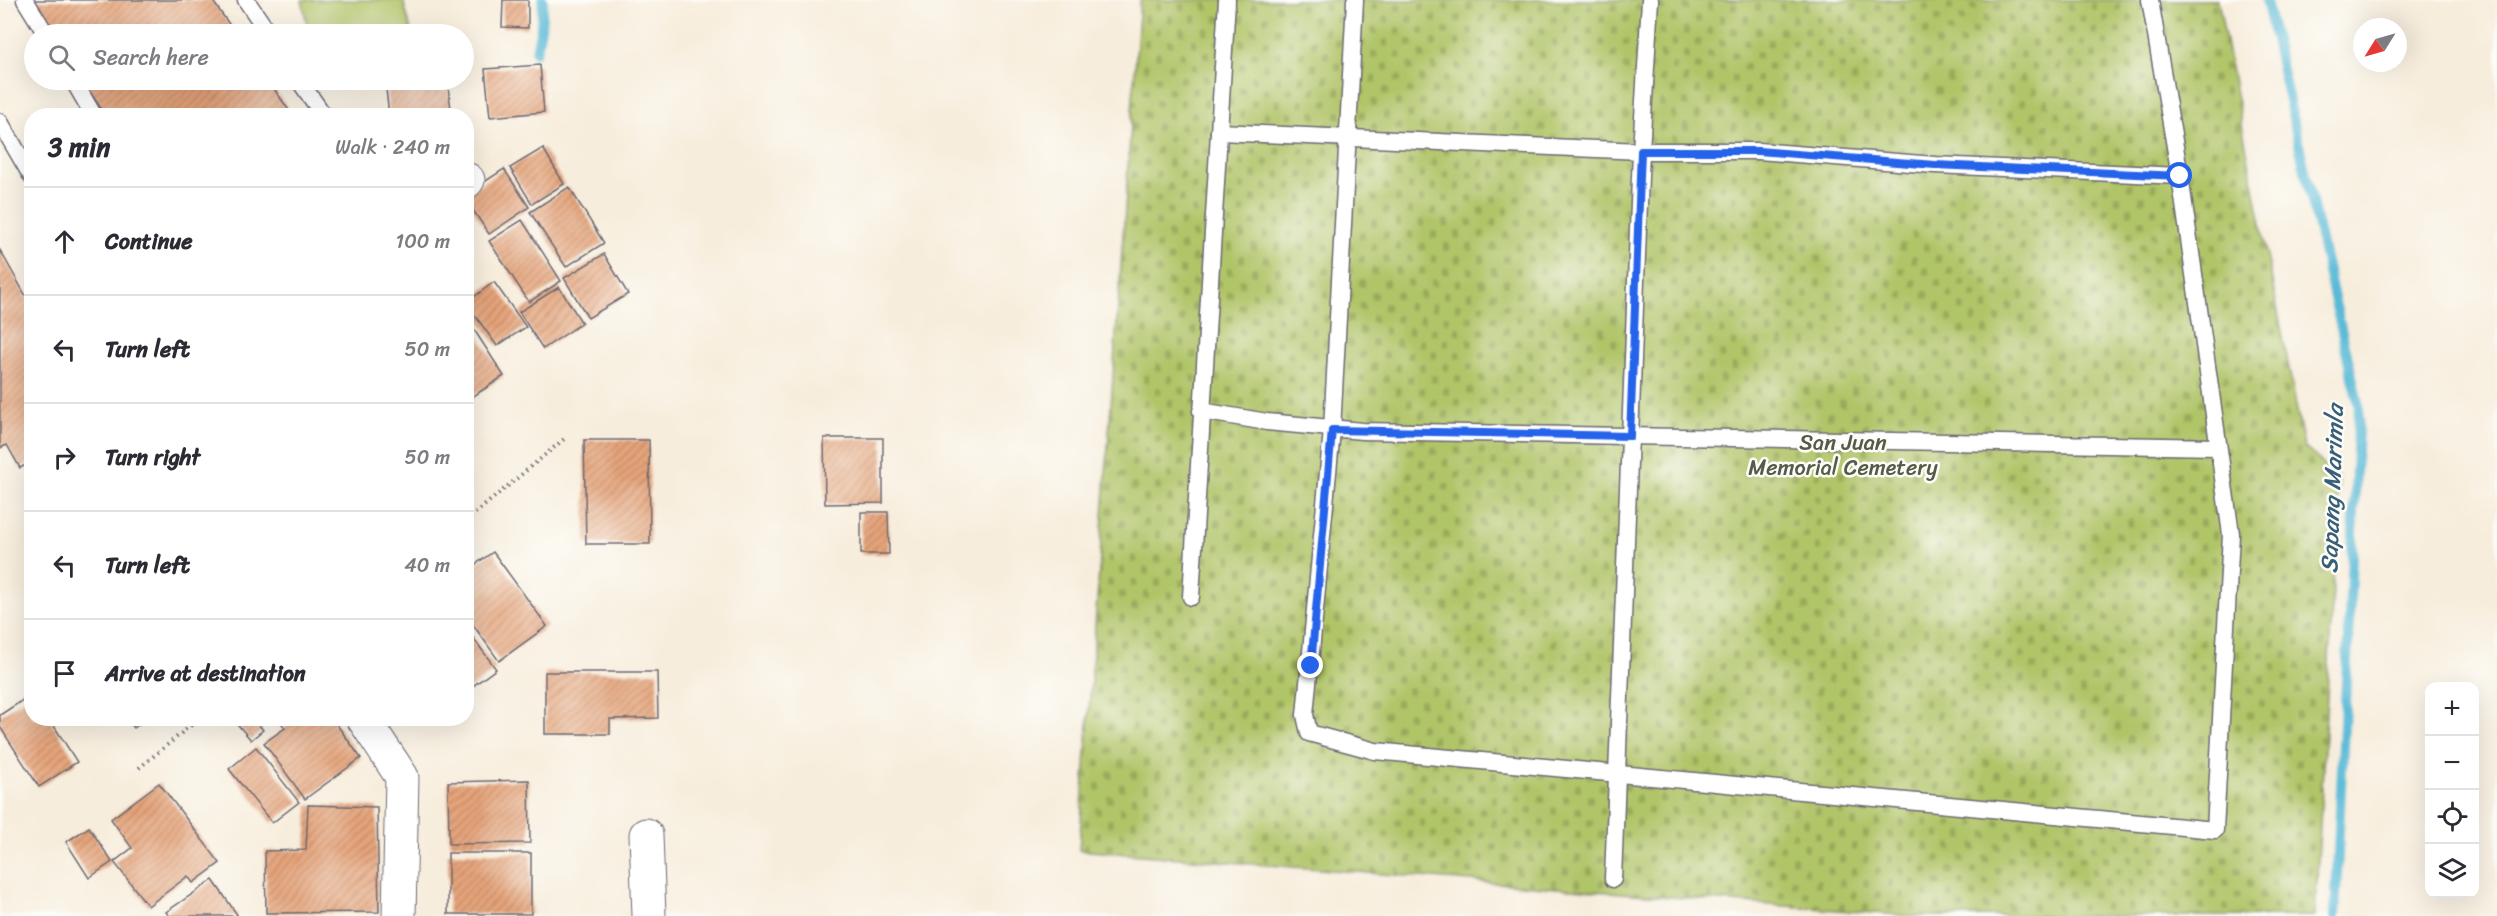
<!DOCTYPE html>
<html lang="en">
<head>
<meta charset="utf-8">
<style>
	:root { --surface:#fff; --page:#f2f2f3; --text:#2b2b33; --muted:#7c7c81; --line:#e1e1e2 }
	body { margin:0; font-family:Sriracha,sans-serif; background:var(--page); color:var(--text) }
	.controls { position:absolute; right:18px; bottom:18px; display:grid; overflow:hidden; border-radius:12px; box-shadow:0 6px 24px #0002 }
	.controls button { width:54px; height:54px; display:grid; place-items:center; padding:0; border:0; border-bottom:2px solid var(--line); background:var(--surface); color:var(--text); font:30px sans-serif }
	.compass { position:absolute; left:2353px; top:18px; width:54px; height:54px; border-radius:50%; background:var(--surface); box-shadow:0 6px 24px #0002; rotate:233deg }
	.stop { position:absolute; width:18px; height:18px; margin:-14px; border:4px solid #2563eb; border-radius:50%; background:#fff }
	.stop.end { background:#2563eb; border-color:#fff; box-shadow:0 2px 6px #0008 }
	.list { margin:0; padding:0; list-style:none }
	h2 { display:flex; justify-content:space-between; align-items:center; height:78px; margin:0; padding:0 24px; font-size:26px }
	h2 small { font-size:20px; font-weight:400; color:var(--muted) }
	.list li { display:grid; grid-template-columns:39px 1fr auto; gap:18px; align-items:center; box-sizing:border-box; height:108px; padding:0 24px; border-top:2px solid var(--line) }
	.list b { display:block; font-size:22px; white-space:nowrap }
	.list em { font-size:20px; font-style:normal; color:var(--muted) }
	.icon { flex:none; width:33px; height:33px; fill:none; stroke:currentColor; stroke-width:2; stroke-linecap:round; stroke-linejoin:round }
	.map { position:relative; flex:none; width:2497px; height:916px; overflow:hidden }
	.search { position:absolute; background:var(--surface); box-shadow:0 6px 24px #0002; left:24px; top:24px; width:450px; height:66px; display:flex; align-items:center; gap:15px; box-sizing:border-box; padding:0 21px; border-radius:33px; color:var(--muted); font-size:22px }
	.panel { position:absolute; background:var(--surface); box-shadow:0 6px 24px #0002; left:24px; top:108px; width:450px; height:618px; border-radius:24px }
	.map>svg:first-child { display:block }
	.cemetery { fill:url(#cemetery-stones); stroke:#697351; stroke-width:1.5 }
	.pitch { fill:#b0c467; stroke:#697351; stroke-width:1.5 }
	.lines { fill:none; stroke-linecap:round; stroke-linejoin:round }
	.stream { stroke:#58bad7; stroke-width:10 }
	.building { fill:url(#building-hatch) }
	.service-casing { stroke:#6d6973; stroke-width:19 }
	.minor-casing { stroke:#6d6973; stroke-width:35 }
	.path { stroke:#6d6973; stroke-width:4; stroke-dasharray:1.5 4.5; stroke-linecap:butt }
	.service { stroke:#fff; stroke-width:16 }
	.minor { stroke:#fff; stroke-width:33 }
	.route { stroke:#2563eb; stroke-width:8 }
	.labels { text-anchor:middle; stroke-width:5; stroke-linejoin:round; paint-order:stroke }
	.park-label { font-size:22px; fill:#545b4a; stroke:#fdfcf7 }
	.water-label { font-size:24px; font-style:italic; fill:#385f79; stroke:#fdfcf7 }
</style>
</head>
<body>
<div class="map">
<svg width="2497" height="916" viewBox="0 0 2497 916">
	<defs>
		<pattern id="cemetery-stones" width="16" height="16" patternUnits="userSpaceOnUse" patternTransform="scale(1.5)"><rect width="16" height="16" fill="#b0c467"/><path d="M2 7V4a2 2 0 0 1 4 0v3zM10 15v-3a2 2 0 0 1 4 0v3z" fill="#97a85a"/></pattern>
		<pattern id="building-hatch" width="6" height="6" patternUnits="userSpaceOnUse" patternTransform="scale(1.5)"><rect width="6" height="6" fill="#e6a47a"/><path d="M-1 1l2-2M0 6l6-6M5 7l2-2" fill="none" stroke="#ba8565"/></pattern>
	</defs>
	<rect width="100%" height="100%" fill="#fdfcf7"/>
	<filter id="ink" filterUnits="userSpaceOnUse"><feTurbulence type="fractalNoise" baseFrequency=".0167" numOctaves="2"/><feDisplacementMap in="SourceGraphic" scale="12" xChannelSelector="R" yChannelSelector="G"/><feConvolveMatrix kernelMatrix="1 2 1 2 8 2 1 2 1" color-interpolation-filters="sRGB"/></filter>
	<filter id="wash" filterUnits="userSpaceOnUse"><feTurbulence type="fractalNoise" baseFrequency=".008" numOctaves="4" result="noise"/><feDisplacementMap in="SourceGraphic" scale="24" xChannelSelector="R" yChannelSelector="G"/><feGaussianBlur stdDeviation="1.35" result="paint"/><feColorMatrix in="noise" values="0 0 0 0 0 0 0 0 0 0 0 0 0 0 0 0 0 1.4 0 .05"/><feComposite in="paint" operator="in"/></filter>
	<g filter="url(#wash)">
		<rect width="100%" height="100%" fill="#f7eddc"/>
		<polygon class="cemetery" points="1140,0 2218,0 2304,447 2339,477 2315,916 1912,916 1079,850"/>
		<polygon class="pitch" points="302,0 403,0 412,34 308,28"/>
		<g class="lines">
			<g class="stream">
				<polyline points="2266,0 2359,407 2335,916"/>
				<polyline points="536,52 541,28 543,0"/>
			</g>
		</g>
		<g id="blocks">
			<g class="building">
				<polygon points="33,0 212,0 236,34 52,34"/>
				<polygon points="503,0 528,0 528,28 502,27"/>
				<polygon points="540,65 544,112 490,117 485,69"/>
				<polygon points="82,80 268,80 293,116 106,116"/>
				<polygon points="385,80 447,80 451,109 389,116"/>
				<polygon points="543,148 564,184 532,204 510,168"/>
				<polygon points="504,169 529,207 489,234 466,200 466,194"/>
				<polygon points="569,187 604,243 566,267 530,212"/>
				<polygon points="522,220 561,281 529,302 489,241"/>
				<polygon points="0,250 32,307 32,462 20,468 7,445 0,448"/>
				<polygon points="604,254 628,294 588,318 564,278"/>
				<polygon points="494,282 526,327 497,346 466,303"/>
				<polygon points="559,287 582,323 543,349 519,312"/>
				<polygon points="475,331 504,376 466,401 466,337"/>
				<polygon points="824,438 883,438 883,503 825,504"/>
				<polygon points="584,440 649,440 650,544 586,544"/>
				<polygon points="861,512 888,512 889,554 861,554"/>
				<polygon points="493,552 547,626 499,661 466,615 466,571"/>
				<polygon points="466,628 496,669 466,691"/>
				<polygon points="545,672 657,672 658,718 610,719 610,734 545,734"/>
				<polygon points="32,694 32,718 49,718 77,762 39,787 0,727 0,715"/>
				<polygon points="127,718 148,718 134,728"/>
				<polygon points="232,718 253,718 263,730 251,740"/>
				<polygon points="278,718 332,718 361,758 305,799 264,743 285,728"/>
				<polygon points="256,747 299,802 272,823 229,769"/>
				<polygon points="529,780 530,843 449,844 448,782"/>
				<polygon points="159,783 220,863 193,883 188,876 148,906 114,862 132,848 111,819"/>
				<polygon points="308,805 377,807 379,912 266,913 265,851 306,850"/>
				<polygon points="89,827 112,862 89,878 66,842"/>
				<rect x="448" y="853" width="83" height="61"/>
				<polygon points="213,880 238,916 169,916 166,912"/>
			</g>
		</g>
	</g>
	<g filter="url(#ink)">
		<use href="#blocks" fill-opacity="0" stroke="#6d6973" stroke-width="1.5"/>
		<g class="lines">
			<defs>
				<g id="service">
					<polyline points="25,0 46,34"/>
					<polyline points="246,0 269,34"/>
					<polyline points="1355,0 1332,430 1305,715 1309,733 1375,751 2215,830 2231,534 2180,176 2150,0"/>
					<polyline points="73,80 94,116"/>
					<polyline points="299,80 324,116"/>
					<polyline points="0,122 32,177"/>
					<polyline points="1219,132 1641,151 1758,151 1935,165 2180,176"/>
					<polyline points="1201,411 1267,422 1362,431 2218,447"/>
					<polyline points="1191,597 1227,0"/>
					<polyline points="1613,879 1641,151 1650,0"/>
				</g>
				<g id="minor">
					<polyline points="466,182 468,180"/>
					<polyline points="363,718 402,777 399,916"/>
					<polyline points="646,835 649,916"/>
				</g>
			</defs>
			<use href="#service" class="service-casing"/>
			<use href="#minor" class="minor-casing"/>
			<g class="path">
				<polyline points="466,521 564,439"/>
				<polyline points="139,768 200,718"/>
			</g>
			<use href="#service" class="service"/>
			<use href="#minor" class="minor"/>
		</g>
	</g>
	<g class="lines" filter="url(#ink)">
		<polyline class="route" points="1311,666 1332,430 1630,436 1641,151 1758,151 1935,165 2180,176"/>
	</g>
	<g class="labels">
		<g class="park-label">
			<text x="1843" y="450">San Juan<tspan x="1843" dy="25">Memorial Cemetery</tspan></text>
		</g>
		<g class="water-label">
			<text transform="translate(2332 489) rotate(-88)" y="8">Sapang Marimla</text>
		</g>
	</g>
</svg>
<div class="controls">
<button>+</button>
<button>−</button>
<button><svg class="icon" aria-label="locate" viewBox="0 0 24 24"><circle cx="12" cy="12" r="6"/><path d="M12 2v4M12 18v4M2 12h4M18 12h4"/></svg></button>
<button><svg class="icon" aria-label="layers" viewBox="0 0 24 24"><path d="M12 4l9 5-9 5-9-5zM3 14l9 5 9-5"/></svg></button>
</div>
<svg class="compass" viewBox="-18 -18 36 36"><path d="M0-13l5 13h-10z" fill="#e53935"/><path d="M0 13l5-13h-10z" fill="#7c7c81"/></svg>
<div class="stop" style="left:2180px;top:176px"></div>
<div class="stop end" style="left:1311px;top:666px"></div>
<div class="search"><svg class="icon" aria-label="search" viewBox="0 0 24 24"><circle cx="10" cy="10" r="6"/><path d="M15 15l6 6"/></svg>Search here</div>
<section class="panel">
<h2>3 min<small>Walk · 240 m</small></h2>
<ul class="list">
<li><svg class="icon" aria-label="ahead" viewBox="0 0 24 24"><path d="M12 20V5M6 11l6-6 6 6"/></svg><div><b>Continue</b></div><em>100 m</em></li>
<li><svg class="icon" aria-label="left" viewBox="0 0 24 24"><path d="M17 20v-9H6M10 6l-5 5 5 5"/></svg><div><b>Turn left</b></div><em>50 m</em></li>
<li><svg class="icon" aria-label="right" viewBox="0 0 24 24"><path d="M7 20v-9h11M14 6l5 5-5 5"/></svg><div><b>Turn right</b></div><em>50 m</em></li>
<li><svg class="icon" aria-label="left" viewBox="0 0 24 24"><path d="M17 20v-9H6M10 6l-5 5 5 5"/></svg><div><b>Turn left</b></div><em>40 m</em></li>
<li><svg class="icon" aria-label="arrive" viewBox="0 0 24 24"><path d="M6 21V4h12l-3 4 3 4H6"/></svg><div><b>Arrive at destination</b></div></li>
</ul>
</section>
</div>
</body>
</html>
